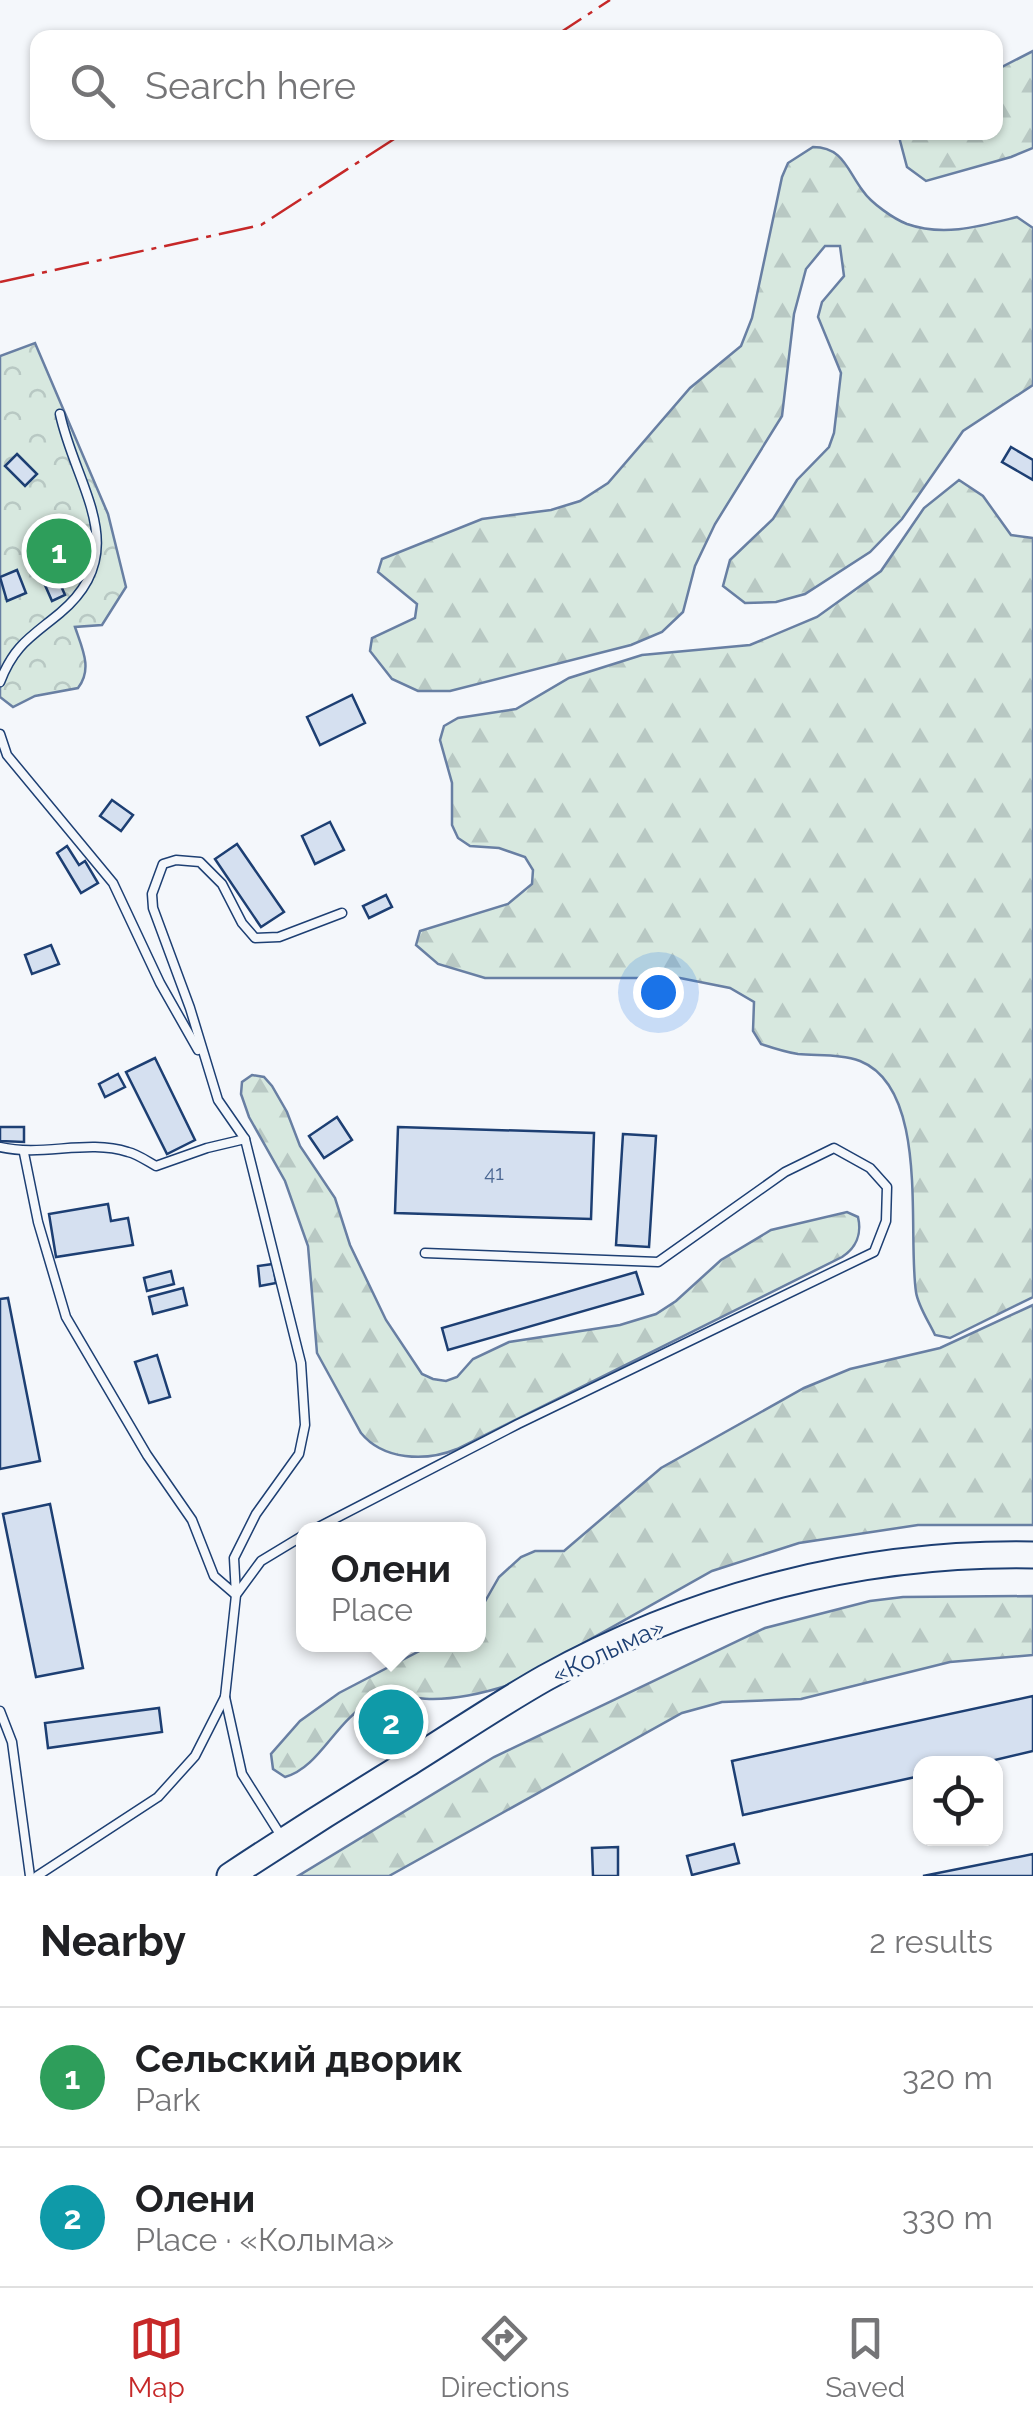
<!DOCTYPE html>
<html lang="en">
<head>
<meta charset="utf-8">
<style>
	:root { --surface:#fff; --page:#f2f2f2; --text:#202124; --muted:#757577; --line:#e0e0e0; --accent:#c62828 }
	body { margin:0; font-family:Raleway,sans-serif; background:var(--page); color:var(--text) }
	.controls { position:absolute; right:30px; bottom:30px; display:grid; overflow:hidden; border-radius:20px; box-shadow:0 2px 8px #0004 }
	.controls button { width:90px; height:90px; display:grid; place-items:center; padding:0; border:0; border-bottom:2px solid var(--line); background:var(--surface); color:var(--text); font:50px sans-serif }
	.you { position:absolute; left:658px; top:992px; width:35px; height:35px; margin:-25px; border:8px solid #fff; border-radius:50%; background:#1a73e8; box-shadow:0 0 0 15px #1a73e833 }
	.badge { display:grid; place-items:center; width:65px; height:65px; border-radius:50%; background:var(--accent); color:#fff; font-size:32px; font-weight:700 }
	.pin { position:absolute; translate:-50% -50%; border:5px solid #fff; box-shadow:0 2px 10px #0006 }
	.popup { position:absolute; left:296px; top:1522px; width:190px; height:130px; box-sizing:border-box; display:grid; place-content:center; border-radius:20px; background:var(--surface); filter:drop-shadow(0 2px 8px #0005); font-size:32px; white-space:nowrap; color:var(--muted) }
	.popup b { font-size:38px; color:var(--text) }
	.popup::after { content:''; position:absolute; left:50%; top:100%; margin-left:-20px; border:20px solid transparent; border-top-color:var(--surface) }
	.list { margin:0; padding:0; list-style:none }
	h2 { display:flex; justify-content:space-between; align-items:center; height:130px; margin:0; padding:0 40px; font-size:42px }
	h2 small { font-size:32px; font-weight:400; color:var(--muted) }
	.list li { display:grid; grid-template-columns:65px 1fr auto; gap:30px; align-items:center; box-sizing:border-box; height:140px; padding:0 40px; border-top:2px solid var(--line) }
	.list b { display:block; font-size:38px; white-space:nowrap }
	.list p { margin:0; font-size:32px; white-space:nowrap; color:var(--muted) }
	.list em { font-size:32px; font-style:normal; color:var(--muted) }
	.icon { flex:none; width:55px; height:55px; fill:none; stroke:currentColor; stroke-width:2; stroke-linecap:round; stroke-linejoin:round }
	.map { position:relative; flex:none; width:1033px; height:1876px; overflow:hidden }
	.search { position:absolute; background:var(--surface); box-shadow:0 2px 8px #0004; left:30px; right:30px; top:30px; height:110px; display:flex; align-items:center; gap:25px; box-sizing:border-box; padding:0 35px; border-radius:20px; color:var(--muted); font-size:38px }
	.sheet { height:410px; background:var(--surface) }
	nav { display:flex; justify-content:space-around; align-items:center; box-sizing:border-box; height:140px; border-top:2px solid var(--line); background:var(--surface); font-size:28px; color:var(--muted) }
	nav a { display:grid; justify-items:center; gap:5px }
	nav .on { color:var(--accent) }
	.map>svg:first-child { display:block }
	.forest { fill:url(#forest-firs); stroke:#687fa3; stroke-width:2.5 }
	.park { fill:url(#park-crowns); stroke:#687fa3; stroke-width:2.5 }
	.building { fill:#d5e0f0; stroke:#1d3f73; stroke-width:2.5 }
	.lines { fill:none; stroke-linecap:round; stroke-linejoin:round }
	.lane-casing { stroke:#1d3f73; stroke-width:11 }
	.highway-casing { stroke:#1d3f73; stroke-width:29 }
	.lane { stroke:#f4f7fb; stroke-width:8 }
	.highway { stroke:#f4f7fb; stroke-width:25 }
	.power { stroke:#c62828; stroke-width:2.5; stroke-dasharray:35 8 5 8; stroke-linecap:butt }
	.labels { text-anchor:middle; stroke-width:8; stroke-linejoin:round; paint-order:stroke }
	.number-label { font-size:20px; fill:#4b6792 }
	.street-label { font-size:25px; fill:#1d3f73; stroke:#f4f7fb }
</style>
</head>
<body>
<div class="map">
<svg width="1033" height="1876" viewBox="0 0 1033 1876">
	<defs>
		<pattern id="forest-firs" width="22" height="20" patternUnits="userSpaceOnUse" patternTransform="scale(2.5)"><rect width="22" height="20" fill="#d7e8df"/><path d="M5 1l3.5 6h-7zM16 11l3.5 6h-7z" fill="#b8c8c3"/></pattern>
		<pattern id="park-crowns" width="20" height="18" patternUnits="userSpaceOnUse" patternTransform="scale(2.5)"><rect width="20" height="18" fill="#d7e8df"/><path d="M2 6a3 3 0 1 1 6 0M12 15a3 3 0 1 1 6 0" fill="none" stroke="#b8c8c3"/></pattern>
	</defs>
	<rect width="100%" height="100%" fill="#f4f7fb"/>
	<g class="forest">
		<polygon points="1033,51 1033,148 1011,157 926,181 907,167 898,133 996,132 996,70"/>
		<path d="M813,147c30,0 34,23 50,44 8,12 31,28 44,33 37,13 74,2 110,-7l16,11v157l-70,46 -61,88 -32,33 -65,42 -29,8 -31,1 -22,-17 7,-26 43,-41 24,-39 32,-33 5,-14 7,-60 -23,-56 4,-15 22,-26 -4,-30h-15l-19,23 -12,45 -12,102 -67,108 -20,42 -12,46 -21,20 -31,13 -181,46h-32l-26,-12 -22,-28 2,-13 43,-20 2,-14 -39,-32 4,-13 100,-40 69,-9 29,-9 28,-18 82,-95 51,-42 11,-28 30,-141 6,-14z"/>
		<path d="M959,480l24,16 28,39 22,3v759l-83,41 -15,-3c-6,-13 -17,-29 -19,-43 -9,-60 14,-203 -56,-231 -18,-7 -43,-5 -62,-7 -13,-2 -25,-6 -37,-10l-8,-13 1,-29 -24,-14 -50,-10h-195l-47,-14 -22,-19 4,-14 88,-27 24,-20 1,-14 -8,-13 -26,-9 -29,-2 -12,-8 -6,-13v-42l-12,-43 4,-14 14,-8 58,-9 53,-31 73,-23 108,-10 67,-28 64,-46 43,-63z"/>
		<path d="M252,1075l12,2 8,9 15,26 13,34 35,52 15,47 36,75 36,54 11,5 13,2 11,-4 16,-18 36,-17 111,-17 36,-11 20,-13 45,-41 50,-30 76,-18 11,5c4,17 -2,31 -16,40l-385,192c-32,13 -74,11 -96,-16l-44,-80 -9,-107 -23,-65 -36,-64 -8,-23 1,-12z"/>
		<path d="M1033,1305v220h-115l-119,18 -87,28 -203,114c-25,8 -50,14 -76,14 -22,0 -39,-7 -61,3 -36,16 -51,65 -87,75l-12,-8 -2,-15 29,-33 39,-28 92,-48 47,-1 1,-32 20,-35 22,-20 14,-6h29l97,-83 143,-80 46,-19 90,-21z"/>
		<polygon points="1033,1596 1033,1655 950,1662 801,1699 722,1702 682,1713 389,1876 298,1876 494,1757 765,1628 870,1601 903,1597"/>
	</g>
	<path class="park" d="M35,343l73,171 18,73 -24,38 -27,2c7,21 18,42 3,61l-43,8 -22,11 -13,-10v-341z"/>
	<g class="building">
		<polygon points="1011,447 1033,460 1033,480 1002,462"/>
		<polygon points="17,454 37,474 25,486 5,466"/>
		<polygon points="79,535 87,573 72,576 64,538"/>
		<polygon points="47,554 65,595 52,601 34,560"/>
		<polygon points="17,570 26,593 7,601 0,577"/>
		<polygon points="352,695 365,723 320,745 307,717"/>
		<polygon points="112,800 133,815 121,831 100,816"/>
		<polygon points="330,822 344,850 315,864 302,836"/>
		<polygon points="237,844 284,912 261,927 215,859"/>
		<polygon points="67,846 79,865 85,861 98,883 81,893 57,853"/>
		<polygon points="386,895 392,907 369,918 363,906"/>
		<polygon points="51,945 59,964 32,974 25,955"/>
		<polygon points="155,1058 195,1140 167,1154 126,1072"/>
		<polygon points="118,1074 125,1087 105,1097 99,1084"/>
		<polygon points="337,1117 352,1140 324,1158 309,1136"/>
		<polygon points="0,1127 24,1127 24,1142 0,1141"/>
		<polygon points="398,1127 594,1133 591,1219 395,1213"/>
		<polygon points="623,1134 656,1136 649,1247 616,1245"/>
		<polygon points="108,1204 111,1221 128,1218 133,1245 56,1257 49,1214"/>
		<polygon points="273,1264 276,1283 260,1286 258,1266"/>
		<polygon points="171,1271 174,1284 147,1291 144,1278"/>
		<polygon points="636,1272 643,1294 448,1350 442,1328"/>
		<polygon points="183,1288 187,1305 153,1314 149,1297"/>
		<polygon points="8,1298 40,1461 0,1469 0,1299"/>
		<polygon points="157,1355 170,1397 149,1403 135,1362"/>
		<polygon points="50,1504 83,1668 36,1677 3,1514"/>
		<polygon points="1033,1696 1033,1751 978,1764 920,1764 920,1776 743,1815 732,1761"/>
		<polygon points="159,1708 162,1732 48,1748 45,1723"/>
		<polygon points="734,1844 739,1863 692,1875 687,1856"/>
		<polygon points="618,1847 618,1876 593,1876 592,1848"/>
		<polygon points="1033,1854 1033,1876 923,1876"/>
	</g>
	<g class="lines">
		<defs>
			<g id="lane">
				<path d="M0,682c14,-37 31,-45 60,-69 74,-62 16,-125 0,-199"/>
				<polyline points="0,734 7,755 113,883 160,983 198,1050"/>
				<path d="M0,1147c43,10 87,-8 128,5 9,2 19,9 28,14l51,-18 38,-9"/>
				<polyline points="24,1153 38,1222 66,1317 147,1455 192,1520 214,1576 236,1595 234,1558 256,1514 299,1454 305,1425 301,1363 245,1139 218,1100 190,1008 153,908 152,894 163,864 176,860 200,862 222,884 242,923 255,938 279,937 342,913"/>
				<polyline points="313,1530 518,1424 874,1252 886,1221 887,1187 870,1168 834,1148 785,1172 658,1262 425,1253"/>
				<polyline points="225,1697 242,1774 283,1839"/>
				<polyline points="0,1711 12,1742 30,1876"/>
				<polyline points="37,1876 158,1797 195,1756 225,1697 236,1595 261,1561 304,1535"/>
			</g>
			<path id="highway" d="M230,1876c59,-39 119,-77 180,-114 45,-28 89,-58 135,-84 150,-83 317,-126 488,-123"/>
		</defs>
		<use href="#lane" class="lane-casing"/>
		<use href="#highway" class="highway-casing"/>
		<use href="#lane" class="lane"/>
		<use href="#highway" class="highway"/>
		<g class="power">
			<polyline points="552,38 610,0"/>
			<polyline points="0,282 261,225 405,132"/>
		</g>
	</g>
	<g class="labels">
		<g class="number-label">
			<text x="494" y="1180">41</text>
		</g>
		<g class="street-label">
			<text transform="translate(608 1650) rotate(-25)" y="9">«Колыма»</text>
		</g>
	</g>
</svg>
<div class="controls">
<button><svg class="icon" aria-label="locate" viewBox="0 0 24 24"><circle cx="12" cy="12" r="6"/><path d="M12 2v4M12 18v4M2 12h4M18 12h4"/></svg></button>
</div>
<div class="you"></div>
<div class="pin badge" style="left:59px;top:551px;background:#2e9e5b">1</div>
<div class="pin badge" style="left:391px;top:1722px;background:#0f9aa8">2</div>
<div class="popup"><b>Олени</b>Place</div>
<div class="search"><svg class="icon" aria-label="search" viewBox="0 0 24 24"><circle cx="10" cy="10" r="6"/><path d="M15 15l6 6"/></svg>Search here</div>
</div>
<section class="sheet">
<h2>Nearby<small>2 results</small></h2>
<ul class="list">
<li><span class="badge" style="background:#2e9e5b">1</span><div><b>Сельский дворик</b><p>Park</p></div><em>320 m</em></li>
<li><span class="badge" style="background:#0f9aa8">2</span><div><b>Олени</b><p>Place · «Колыма»</p></div><em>330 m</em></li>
</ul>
</section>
<nav>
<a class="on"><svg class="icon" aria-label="map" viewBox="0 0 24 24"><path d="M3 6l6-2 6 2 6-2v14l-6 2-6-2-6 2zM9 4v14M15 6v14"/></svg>Map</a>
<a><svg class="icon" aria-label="directions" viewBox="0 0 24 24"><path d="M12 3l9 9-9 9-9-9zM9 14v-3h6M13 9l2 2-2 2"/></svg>Directions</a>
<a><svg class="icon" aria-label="saved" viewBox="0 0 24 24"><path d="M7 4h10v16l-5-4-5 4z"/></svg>Saved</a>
</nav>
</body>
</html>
